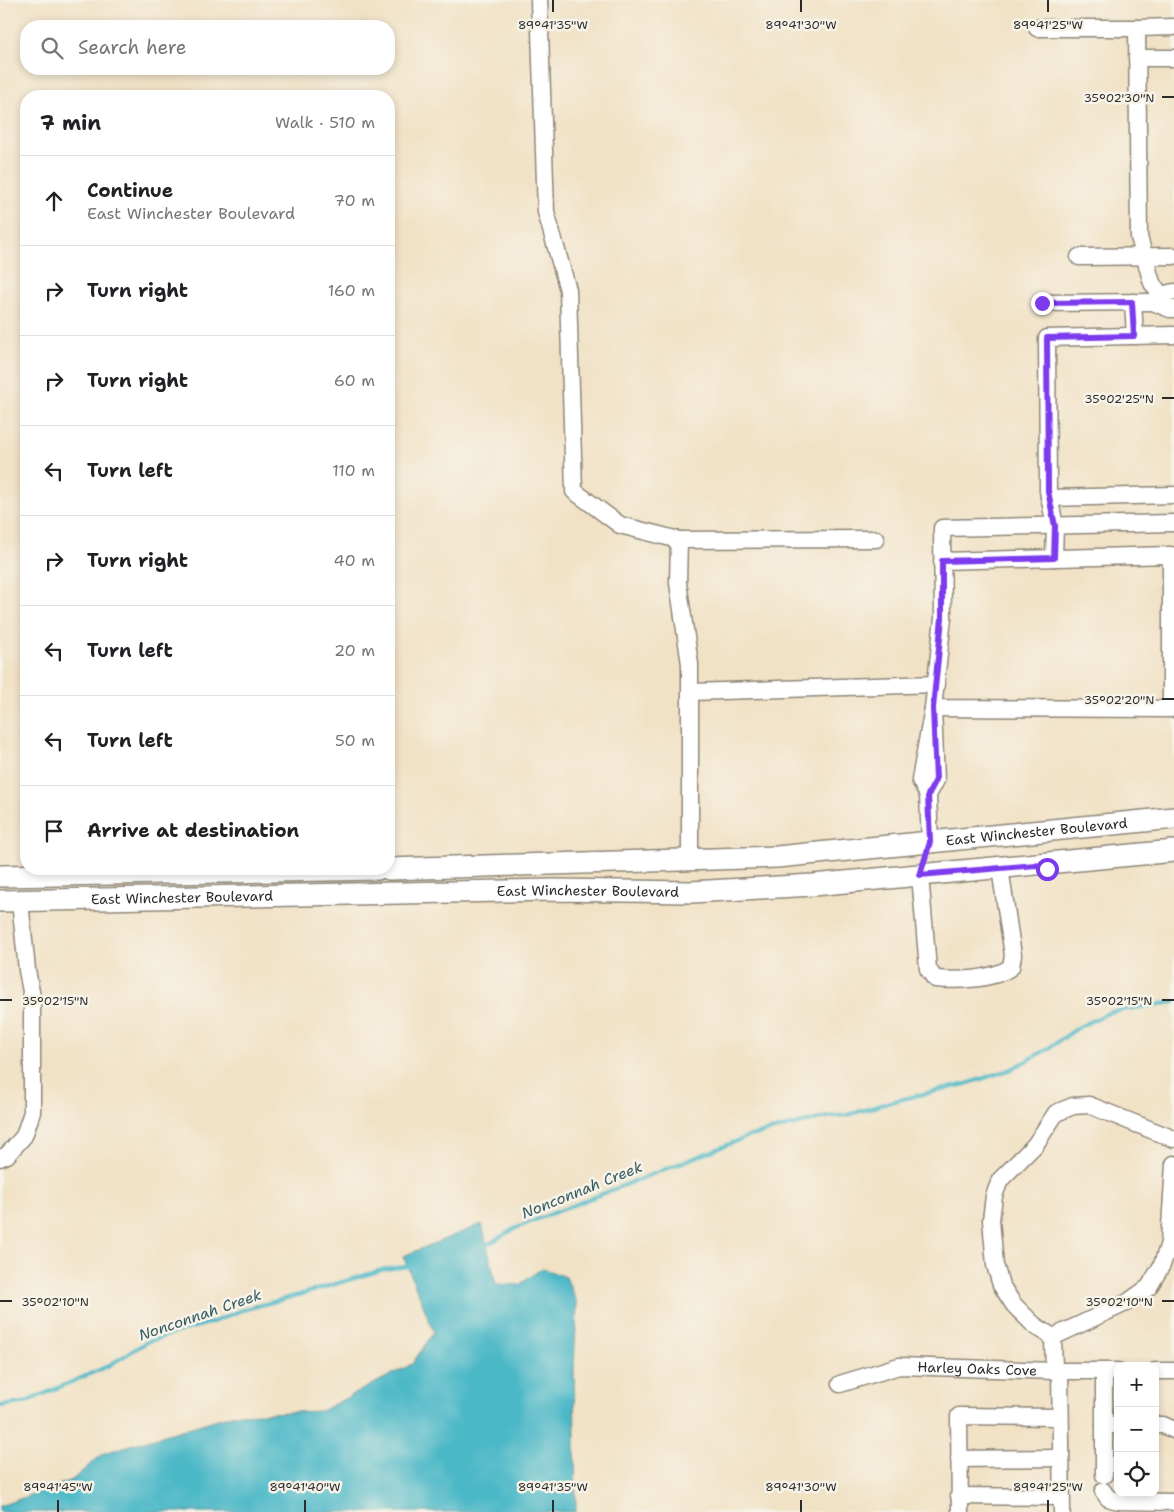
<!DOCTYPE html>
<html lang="en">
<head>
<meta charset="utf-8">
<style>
	:root { --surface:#fff; --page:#f6f6f6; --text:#202124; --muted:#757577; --line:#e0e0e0 }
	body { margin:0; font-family:"Shantell Sans",sans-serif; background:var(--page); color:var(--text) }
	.controls { position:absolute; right:15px; bottom:15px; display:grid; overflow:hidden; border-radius:10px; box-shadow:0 2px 8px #0003 }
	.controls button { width:45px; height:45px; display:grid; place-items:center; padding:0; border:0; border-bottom:1px solid var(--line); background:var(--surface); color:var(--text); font:25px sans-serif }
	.stop { position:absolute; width:15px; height:15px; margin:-11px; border:4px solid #7c3aed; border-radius:50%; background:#fff }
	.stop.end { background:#7c3aed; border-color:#fff; box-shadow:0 1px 5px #0008 }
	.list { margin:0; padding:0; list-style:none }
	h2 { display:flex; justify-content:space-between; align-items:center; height:65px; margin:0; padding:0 20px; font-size:21px }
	h2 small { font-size:16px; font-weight:400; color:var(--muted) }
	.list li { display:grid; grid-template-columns:32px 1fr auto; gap:15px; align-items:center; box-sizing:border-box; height:90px; padding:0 20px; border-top:1px solid var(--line) }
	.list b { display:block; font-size:19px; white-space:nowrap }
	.list p { margin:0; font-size:16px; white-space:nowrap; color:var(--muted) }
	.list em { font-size:16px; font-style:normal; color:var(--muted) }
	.icon { flex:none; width:28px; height:28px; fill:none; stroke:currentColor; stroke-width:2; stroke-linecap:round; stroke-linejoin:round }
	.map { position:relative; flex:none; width:1174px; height:1512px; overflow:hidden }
	.search { position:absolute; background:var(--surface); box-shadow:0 2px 8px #0003; left:20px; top:20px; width:375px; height:55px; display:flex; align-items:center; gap:12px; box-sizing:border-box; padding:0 18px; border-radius:20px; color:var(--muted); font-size:19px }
	.panel { position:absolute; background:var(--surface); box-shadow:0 2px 8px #0003; left:20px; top:90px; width:375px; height:785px; border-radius:20px }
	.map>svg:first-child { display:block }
	.water { fill:#4bb8c7; stroke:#3b7279 }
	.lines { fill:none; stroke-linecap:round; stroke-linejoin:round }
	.stream { stroke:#4bb8c7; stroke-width:4 }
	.minor-casing { stroke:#8e8678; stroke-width:19 }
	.major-casing { stroke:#8e8678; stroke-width:24 }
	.minor { stroke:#fff; stroke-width:16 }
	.major { stroke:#fff; stroke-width:21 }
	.route { stroke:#7c3aed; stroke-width:6 }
	.ticks { fill:none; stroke:#2b2b2b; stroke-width:2 }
	.labels { text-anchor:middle; stroke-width:5; stroke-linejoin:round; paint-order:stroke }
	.street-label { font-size:14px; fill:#2b2b2b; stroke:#f7f3e8 }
	.water-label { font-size:15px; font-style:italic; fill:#365c62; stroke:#f7f3e8 }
	.ticks-label { font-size:12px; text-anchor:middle; fill:#2b2b2b; stroke:#f7f3e8; stroke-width:5; stroke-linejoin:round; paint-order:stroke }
</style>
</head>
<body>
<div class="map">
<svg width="1174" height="1512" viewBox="0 0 1174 1512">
	<rect width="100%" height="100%" fill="#f7f3e8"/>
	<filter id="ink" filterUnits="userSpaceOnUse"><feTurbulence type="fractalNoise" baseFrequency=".02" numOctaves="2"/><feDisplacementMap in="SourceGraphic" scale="10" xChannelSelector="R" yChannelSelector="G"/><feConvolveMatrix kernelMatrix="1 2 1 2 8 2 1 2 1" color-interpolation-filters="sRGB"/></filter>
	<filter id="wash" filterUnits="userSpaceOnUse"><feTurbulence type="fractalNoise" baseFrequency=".0096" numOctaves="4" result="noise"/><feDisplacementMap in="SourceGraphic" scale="20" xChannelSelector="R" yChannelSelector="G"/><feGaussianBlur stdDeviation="1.12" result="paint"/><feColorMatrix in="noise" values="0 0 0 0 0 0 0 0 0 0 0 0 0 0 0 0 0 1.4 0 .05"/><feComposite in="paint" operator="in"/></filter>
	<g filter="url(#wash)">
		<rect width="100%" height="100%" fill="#f1e2c6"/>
		<polygon class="water" points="482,1224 496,1284 519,1285 542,1268 566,1277 577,1303 574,1369 576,1512 0,1512 0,1506 72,1480 104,1453 235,1414 321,1411 412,1364 434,1332 403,1256"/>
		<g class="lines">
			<g class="stream">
				<polyline points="483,1247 514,1229 538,1219 750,1136 827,1117 848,1115 890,1102 966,1084 1012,1069 1049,1048 1079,1027 1110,1012 1174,1002"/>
				<polyline points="0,1406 23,1403 108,1366 147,1342 180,1331 213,1322 242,1310 299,1295 385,1269 412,1266"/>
			</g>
		</g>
	</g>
	<g filter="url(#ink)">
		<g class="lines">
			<defs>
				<g id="minor">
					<polyline points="539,0 546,212 568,290 574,491 620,525 679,540"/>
					<polyline points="1037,28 1137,28"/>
					<polyline points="1137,58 1174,58"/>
					<polyline points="1079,257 1174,256"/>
					<polyline points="1174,292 1161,295 1153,302 1170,309 1174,309"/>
					<polyline points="1161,295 1152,283 1139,237 1137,28 1174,27"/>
					<polyline points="1133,302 1135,336"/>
					<polyline points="1042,303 1153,302"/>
					<polyline points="1049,498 1174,495"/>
					<polyline points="1054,558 1055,526 1048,491 1047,338 1174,335"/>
					<polyline points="942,561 1171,555 1171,709 933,708 943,618 942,528 1174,523"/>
					<polyline points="691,692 936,684"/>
					<polyline points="928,795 936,780 933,708 920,780 928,795 930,843"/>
					<polyline points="690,859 690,664 678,583 679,540 876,539"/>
					<path d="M920,875l8,94 7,10c22,2 58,1 76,-12l2,-12 -13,-87"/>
					<polyline points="0,1158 7,1155 24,1136 32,1112 32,997 27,970 20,901"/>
					<polyline points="1053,1337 1128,1302 1149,1287 1162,1265 1169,1243 1174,1164"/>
					<polyline points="1054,1371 1053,1337 1034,1325 1014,1305 1001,1285 995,1265 991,1220 994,1196 1000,1180 1035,1145 1056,1113 1073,1106 1089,1105 1174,1139"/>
					<polyline points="1060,1371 1062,1512"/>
					<polyline points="1104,1371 1104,1425 1118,1425"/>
					<polyline points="1155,1371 1174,1371"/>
					<path id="s1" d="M840,1384l59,-18 155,5h64"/>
					<polyline points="1104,1425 1104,1475"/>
					<polyline points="1155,1425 1163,1425 1174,1430"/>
					<polyline points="959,1459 1061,1458"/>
					<polyline points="1103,1491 1108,1498 1118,1501 1174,1502"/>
					<polyline points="959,1496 1062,1497"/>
					<polyline points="960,1512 959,1416 1060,1417"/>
				</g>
				<g id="major">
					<path id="s2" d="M389,869l388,-12 397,-39"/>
					<polyline points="0,876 377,869"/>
					<path id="s3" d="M0,901l553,-11 138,2 122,-7 361,-34"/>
				</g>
			</defs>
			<use href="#minor" class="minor-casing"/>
			<use href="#major" class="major-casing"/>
			<use href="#minor" class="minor"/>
			<use href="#major" class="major"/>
		</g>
	</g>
	<g class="lines" filter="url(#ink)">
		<polyline class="route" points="1042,303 1132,302 1134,336 1047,338 1048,491 1055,526 1054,558 942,561 942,618 933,708 936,780 928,795 930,842 920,875 1036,865 1047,869"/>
	</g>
	<path class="ticks" d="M553,0v12M801,0v12M1048,0v12M1162,97h12M1162,398h12M1162,699h12M0,1000h12M1162,1000h12M0,1301h12M1162,1301h12M58,1500v12M305,1500v12M553,1500v12M801,1500v12M1048,1500v12"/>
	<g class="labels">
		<g class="street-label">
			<text dy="5" stroke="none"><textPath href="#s2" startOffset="649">East Winchester Boulevard</textPath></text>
			<text dy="5" stroke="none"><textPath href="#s3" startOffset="588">East Winchester Boulevard</textPath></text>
			<text dy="5" stroke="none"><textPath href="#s3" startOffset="182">East Winchester Boulevard</textPath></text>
			<text dy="5" stroke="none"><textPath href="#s1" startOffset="140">Harley Oaks Cove</textPath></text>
		</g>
		<g class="water-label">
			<text transform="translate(582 1190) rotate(-22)" y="5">Nonconnah Creek</text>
			<text transform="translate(200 1315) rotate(-19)" y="5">Nonconnah Creek</text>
		</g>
	</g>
	<g class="ticks-label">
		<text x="553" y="29">89°41'35"W</text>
		<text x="801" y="29">89°41'30"W</text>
		<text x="1048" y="29">89°41'25"W</text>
		<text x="1119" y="102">35°02'30"N</text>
		<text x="1119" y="403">35°02'25"N</text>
		<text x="1119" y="704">35°02'20"N</text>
		<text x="55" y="1005">35°02'15"N</text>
		<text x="1119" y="1005">35°02'15"N</text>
		<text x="55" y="1306">35°02'10"N</text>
		<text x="1119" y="1306">35°02'10"N</text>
		<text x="58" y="1491">89°41'45"W</text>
		<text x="305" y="1491">89°41'40"W</text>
		<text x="553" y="1491">89°41'35"W</text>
		<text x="801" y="1491">89°41'30"W</text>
		<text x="1048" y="1491">89°41'25"W</text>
	</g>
</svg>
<div class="controls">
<button>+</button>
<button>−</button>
<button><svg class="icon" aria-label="locate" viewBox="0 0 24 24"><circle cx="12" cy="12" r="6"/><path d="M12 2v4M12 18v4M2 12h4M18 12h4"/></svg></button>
</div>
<div class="stop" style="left:1047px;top:869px"></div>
<div class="stop end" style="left:1042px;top:303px"></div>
<div class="search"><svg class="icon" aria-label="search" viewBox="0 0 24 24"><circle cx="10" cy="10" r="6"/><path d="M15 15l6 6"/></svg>Search here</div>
<section class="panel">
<h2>7 min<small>Walk · 510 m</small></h2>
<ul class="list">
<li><svg class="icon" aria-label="ahead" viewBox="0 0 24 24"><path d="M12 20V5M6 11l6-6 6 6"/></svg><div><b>Continue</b><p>East Winchester Boulevard</p></div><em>70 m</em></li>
<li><svg class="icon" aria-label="right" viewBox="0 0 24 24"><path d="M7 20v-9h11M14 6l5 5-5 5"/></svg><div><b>Turn right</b></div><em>160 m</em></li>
<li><svg class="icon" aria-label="right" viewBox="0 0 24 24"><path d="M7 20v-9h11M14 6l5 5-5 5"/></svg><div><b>Turn right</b></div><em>60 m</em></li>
<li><svg class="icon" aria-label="left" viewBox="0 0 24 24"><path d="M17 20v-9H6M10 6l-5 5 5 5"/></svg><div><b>Turn left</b></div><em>110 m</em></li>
<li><svg class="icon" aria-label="right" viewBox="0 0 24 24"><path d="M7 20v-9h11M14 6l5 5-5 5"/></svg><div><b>Turn right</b></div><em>40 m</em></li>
<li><svg class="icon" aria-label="left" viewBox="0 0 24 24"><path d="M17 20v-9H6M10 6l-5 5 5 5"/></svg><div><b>Turn left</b></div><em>20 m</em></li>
<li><svg class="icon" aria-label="left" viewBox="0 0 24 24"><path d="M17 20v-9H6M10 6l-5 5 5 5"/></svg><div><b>Turn left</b></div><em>50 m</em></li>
<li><svg class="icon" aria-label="arrive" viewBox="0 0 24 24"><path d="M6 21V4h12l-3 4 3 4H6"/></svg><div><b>Arrive at destination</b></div></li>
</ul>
</section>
</div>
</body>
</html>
